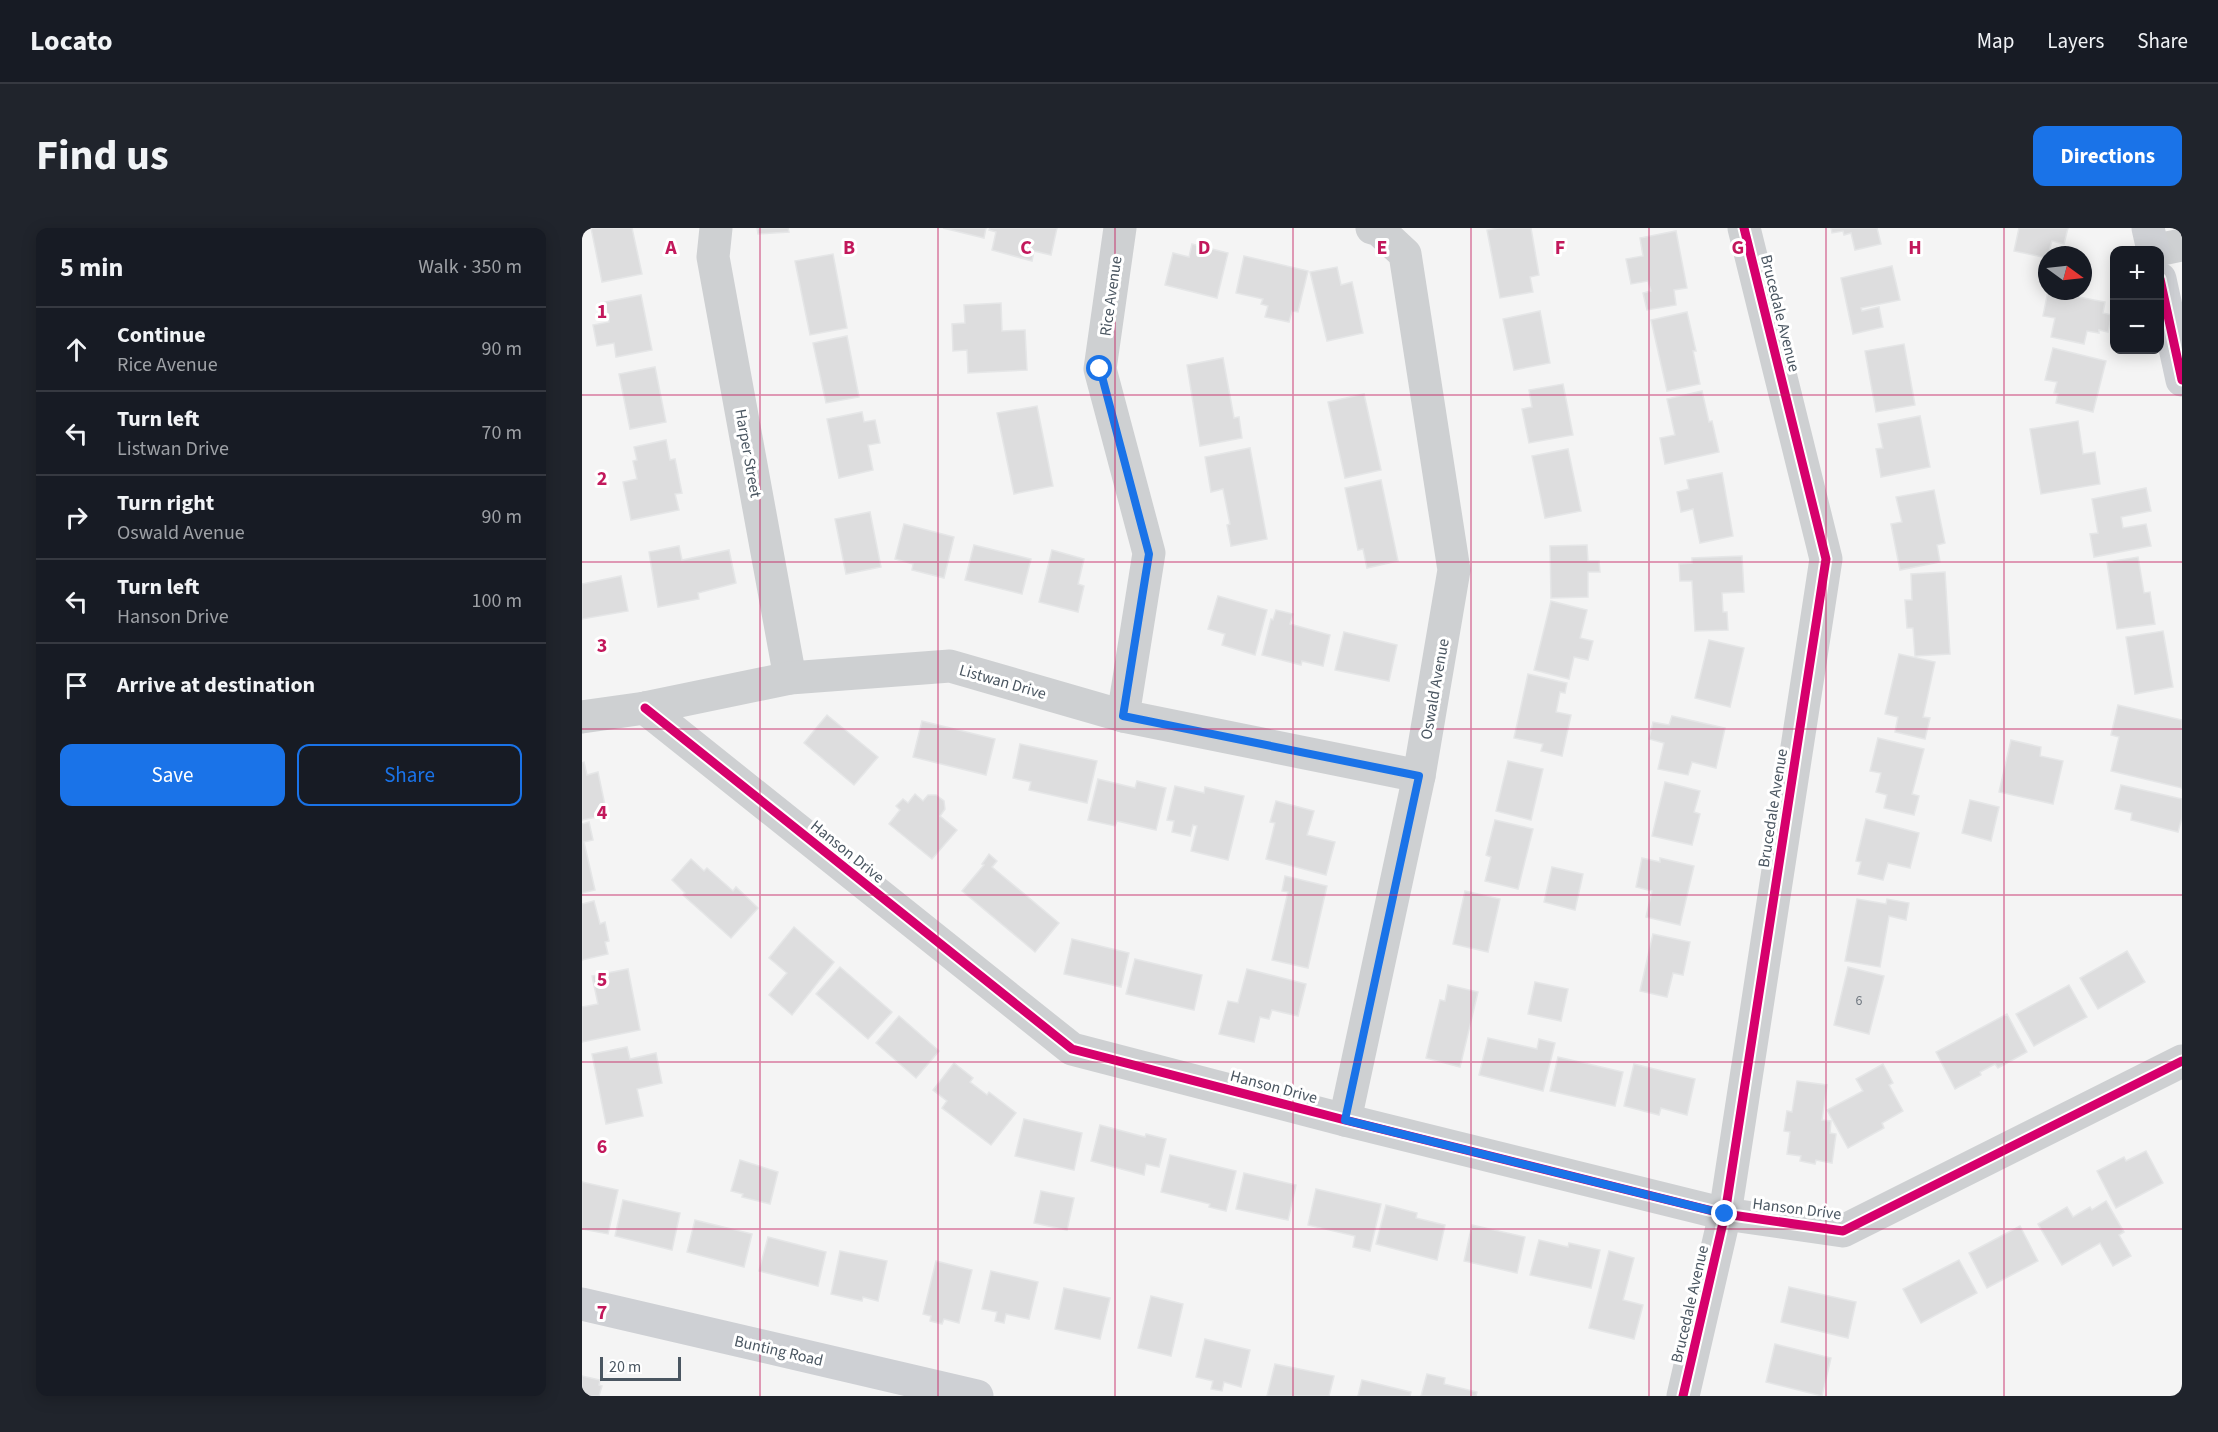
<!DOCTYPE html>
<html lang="en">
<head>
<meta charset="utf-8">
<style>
	:root { --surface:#171b24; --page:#20242c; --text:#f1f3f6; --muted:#9ea1a6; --line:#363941; --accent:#1a73e8 }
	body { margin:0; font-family:"Source Sans 3",sans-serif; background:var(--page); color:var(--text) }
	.controls { position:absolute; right:18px; top:18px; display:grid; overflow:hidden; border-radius:12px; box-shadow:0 3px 15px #0003 }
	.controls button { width:54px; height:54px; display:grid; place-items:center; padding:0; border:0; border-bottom:2px solid var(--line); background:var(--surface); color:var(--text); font:30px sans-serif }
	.compass { position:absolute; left:1456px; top:18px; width:54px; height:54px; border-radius:50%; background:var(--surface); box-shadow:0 3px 15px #0003; rotate:105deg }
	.scale { position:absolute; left:18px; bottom:15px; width:81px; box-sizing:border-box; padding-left:6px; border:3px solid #4a5661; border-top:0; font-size:16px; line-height:21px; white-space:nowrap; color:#4a5661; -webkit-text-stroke:4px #fff; paint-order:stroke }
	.stop { position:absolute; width:18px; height:18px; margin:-14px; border:4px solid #1a73e8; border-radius:50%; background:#fff }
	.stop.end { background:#1a73e8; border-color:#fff; box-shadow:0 2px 6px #0008 }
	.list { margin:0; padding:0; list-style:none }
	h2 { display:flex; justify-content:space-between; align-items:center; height:78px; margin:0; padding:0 24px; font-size:26px }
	h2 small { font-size:20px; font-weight:400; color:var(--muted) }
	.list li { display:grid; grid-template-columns:39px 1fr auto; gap:18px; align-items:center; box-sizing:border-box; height:84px; padding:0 24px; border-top:2px solid var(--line) }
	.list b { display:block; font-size:22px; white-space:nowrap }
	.list p { margin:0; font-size:20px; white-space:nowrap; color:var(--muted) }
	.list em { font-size:20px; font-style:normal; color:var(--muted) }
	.actions { display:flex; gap:12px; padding:18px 24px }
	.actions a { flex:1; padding:14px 0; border:2px solid var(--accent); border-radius:12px; text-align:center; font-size:21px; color:var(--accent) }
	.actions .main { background:var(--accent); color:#fff }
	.icon { flex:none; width:33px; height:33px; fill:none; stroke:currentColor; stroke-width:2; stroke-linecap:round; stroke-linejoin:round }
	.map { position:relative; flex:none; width:1600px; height:1168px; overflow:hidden; border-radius:12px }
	header { display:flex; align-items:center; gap:36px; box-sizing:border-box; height:84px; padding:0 30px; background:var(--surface); border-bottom:2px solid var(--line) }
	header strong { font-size:28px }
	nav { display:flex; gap:33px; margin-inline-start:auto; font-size:21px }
	.intro { display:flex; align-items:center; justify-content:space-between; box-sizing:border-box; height:144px; padding:0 36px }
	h1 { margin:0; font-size:42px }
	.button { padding:15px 27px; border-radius:12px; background:var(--accent); color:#fff; font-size:21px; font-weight:700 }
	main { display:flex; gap:36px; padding:0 36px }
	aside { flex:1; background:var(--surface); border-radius:12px; box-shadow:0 3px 15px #0003 }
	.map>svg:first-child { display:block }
	.building { fill:#ddddde; stroke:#e5e6e7; stroke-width:1.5 }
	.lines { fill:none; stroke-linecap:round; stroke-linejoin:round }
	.street { stroke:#ced0d2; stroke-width:33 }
	.secondary { stroke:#ced0d4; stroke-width:33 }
	.cycleway-casing { stroke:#fff; stroke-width:13 }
	.cycleway { stroke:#d6006c; stroke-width:9 }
	.route { stroke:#1a73e8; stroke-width:8 }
	.grid { fill:none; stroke:#c2185b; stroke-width:1.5; stroke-opacity:0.55 }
	.labels { text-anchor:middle; stroke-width:6; stroke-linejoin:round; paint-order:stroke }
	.number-label { font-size:14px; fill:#707881 }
	.street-label { font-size:16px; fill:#4a5661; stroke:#fff }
	.grid-label { font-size:20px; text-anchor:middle; font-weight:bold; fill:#c2185b; stroke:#fff; stroke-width:6; stroke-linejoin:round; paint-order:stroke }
</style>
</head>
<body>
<header>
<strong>Locato</strong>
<nav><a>Map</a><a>Layers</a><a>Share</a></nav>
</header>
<div class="intro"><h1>Find us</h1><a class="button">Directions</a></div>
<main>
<aside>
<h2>5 min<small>Walk · 350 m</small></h2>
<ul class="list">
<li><svg class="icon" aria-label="ahead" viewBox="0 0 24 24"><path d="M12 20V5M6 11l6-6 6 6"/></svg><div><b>Continue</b><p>Rice Avenue</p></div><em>90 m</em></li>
<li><svg class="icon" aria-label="left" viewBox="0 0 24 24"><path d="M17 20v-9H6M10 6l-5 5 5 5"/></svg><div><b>Turn left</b><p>Listwan Drive</p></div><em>70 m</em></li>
<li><svg class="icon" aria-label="right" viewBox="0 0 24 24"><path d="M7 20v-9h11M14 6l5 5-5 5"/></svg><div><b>Turn right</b><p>Oswald Avenue</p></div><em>90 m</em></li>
<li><svg class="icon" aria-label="left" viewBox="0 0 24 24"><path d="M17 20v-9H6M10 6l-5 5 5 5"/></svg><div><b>Turn left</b><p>Hanson Drive</p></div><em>100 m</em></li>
<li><svg class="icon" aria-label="arrive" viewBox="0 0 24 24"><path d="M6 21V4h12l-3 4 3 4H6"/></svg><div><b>Arrive at destination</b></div></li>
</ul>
<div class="actions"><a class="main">Save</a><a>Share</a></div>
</aside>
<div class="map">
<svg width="1600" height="1168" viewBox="0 0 1600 1168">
	<rect width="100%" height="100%" fill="#f4f4f4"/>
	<g class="building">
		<polygon points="9,0 50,0 60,46 20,54"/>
		<polygon points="175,0 206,0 207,4 176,6"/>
		<polygon points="361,0 404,0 402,10"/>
		<polygon points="408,0 475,0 469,27 452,23 450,33 410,22 414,4 407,2"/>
		<polygon points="917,0 949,0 957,47 948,49 951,64 918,70 905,2"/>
		<polygon points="1249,0 1295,0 1299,16 1273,22 1269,5 1262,7 1261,3 1250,5"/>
		<polygon points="1437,0 1486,0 1482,16 1470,13 1465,30 1432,23"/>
		<polygon points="1094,3 1105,60 1092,62 1094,77 1065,82 1061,65 1069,63 1066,53 1049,56 1044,31 1061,28 1058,10"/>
		<polygon points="610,16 646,25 635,70 583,57 591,25 607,29"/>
		<polygon points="251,26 265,100 228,107 213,33"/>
		<polygon points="662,28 726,43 716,84 710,83 707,94 683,89 686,78 679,76 681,71 654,65"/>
		<polygon points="1310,38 1318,72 1279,80 1280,83 1297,79 1301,99 1271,106 1259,50"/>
		<polygon points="755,39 759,57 770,54 781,105 745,113 728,44"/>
		<polygon points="1466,63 1523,74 1521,85 1530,87 1526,104 1517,102 1517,105 1505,103 1502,116 1469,109 1473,90 1461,88"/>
		<polygon points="59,67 70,122 34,129 32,115 15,118 11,97 27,94 23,74"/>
		<polygon points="419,75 420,103 443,102 445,142 386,145 385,122 371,123 370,96 383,95 382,77"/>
		<polygon points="958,83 968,135 932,142 921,91"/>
		<polygon points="1105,84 1114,123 1111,123 1118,156 1085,163 1069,92"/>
		<polygon points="265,108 277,169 244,175 231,115"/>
		<polygon points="1322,116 1333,177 1294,184 1283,123"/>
		<polygon points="1471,120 1524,133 1511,184 1474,175 1476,166 1472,165 1475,154 1463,152"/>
		<polygon points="641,130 652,190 657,189 660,210 618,218 605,137"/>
		<polygon points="73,139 84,194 48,201 37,146"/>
		<polygon points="981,156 991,207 947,215 940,181 950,179 947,162"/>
		<polygon points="1120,163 1127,194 1130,193 1137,224 1083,236 1078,210 1093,207 1085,171"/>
		<polygon points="782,166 799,242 763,250 746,174"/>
		<polygon points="455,178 471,258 432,266 415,185"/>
		<polygon points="280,184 282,194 293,192 298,215 286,217 291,242 257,250 245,191"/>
		<polygon points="1338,188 1348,239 1299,249 1294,221 1301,220 1296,196"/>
		<polygon points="1496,193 1501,226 1513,224 1518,256 1459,266 1448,201"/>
		<polygon points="84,212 88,232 93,231 100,265 93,266 97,282 49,292 41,254 55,251 51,233 55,232 52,219"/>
		<polygon points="668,220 685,311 649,318 645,297 648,296 641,261 629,264 623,229"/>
		<polygon points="986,221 999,283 963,290 950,228"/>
		<polygon points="1140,245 1151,308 1118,315 1111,281 1099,284 1095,264 1107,261 1105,252"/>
		<polygon points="799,252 816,333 785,340 781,321 776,322 763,260"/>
		<polygon points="1564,260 1569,283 1539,289 1541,300 1564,296 1569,318 1512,329 1508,306 1516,305 1510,271"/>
		<polygon points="1352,262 1363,315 1355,317 1358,334 1318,342 1309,296 1320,294 1314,269"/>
		<polygon points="288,284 299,339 264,346 253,291"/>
		<polygon points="322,296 372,309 362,350 330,342 331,336 313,331"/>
		<polygon points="392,317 449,331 440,366 383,352"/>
		<polygon points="1005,317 1006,333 1017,333 1018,344 1006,344 1006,369 969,370 968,318"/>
		<polygon points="97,318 100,332 147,322 154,355 116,365 117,371 76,379 67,324"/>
		<polygon points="470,322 502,331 496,356 502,358 496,384 457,374"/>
		<polygon points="1160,328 1162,364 1140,365 1141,384 1145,384 1146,402 1113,403 1110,353 1098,353 1097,336 1110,335 1110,330"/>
		<polygon points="1556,329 1562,365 1568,364 1573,396 1535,401 1525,334"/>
		<polygon points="1363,344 1368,426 1333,428 1331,400 1325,400 1323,372 1330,372 1329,346"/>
		<polygon points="39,348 46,383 0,391 0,356"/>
		<polygon points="636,368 685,382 673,427 640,417 643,406 626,401"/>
		<polygon points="969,373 1005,382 998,410 1011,413 1006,432 992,429 987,451 952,442"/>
		<polygon points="694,382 711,386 708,396 748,407 741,438 720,433 719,437 680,427 689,391 691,392"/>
		<polygon points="1581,403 1591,459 1553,466 1544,409"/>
		<polygon points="762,404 815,417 807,453 753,442"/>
		<polygon points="1127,412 1162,420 1148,479 1113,470"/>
		<polygon points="1317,426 1353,434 1341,489 1348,490 1343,511 1313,504 1316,489 1303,486"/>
		<polygon points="946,446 985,455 983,465 978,464 974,484 989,487 980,528 959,523 961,516 932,510"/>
		<polygon points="1536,477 1600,492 1600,560 1529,543 1537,509 1529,507"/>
		<polygon points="245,487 296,529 272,557 222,515"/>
		<polygon points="1090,488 1143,500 1134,540 1110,534 1106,547 1076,541 1082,515 1067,511 1071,494 1087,497"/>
		<polygon points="340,493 413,511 404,547 331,529"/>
		<polygon points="1296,510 1342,521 1330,566 1337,568 1332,587 1302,580 1305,567 1294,564 1299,545 1288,543"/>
		<polygon points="1429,512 1459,519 1458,528 1481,533 1471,576 1417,564"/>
		<polygon points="438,516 515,533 505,575 447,562 449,554 431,550"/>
		<polygon points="926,533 961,541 949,592 914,583"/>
		<polygon points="2,534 5,547 16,544 25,587 0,592 0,535"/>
		<polygon points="516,551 553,560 555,553 584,560 574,602 535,593 533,598 506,592"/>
		<polygon points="1083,554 1118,563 1112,584 1118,586 1110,617 1070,608"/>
		<polygon points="1539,557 1600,571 1600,589 1596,604 1549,592 1550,585 1533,581"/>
		<polygon points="593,558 622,565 623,559 662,568 646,632 609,623 615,598 611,597 608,608 590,604 592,593 585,592"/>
		<polygon points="333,566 341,573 346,567 354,567 362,573 363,581 358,588 375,602 350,631 307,596 318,582 314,578 321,571 326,575"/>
		<polygon points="1388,572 1417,579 1409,613 1380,605"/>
		<polygon points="694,573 732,583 725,607 753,614 744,647 684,631 693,595 688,594"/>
		<polygon points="1284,591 1337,605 1328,640 1306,635 1301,652 1276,646 1279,634 1274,633"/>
		<polygon points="913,592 951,601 936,661 903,653 909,629 904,627"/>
		<polygon points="7,594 11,612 2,614 13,662 0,665 0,596"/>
		<polygon points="407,626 415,633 410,639 477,695 453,724 380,663 402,637 400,636"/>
		<polygon points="1060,630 1078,634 1078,630 1112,638 1098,697 1064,689 1070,663 1054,659"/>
		<polygon points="109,631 122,643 125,640 151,663 154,659 176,680 149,710 101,667 103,665 90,652"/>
		<polygon points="970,639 1001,646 993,682 962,674"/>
		<polygon points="703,648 745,658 726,740 690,732 706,664 700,663"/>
		<polygon points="883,663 918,671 906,724 871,716"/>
		<polygon points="1275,671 1304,676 1305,671 1327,675 1324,692 1307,688 1298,739 1263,733"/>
		<polygon points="12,673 18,696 23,694 27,713 23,714 26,726 0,732 0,676"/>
		<polygon points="212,699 252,734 210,787 187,767 205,745 187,730"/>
		<polygon points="1071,706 1108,714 1101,747 1091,745 1085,769 1058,763"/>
		<polygon points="490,711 547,725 539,759 482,746"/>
		<polygon points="1545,723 1563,754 1516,781 1498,750"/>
		<polygon points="553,731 620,747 612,782 544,766"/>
		<polygon points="258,739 310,784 286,811 234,766"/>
		<polygon points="1266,739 1302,748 1287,806 1252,797"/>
		<polygon points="46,741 58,802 0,814 0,779 16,776 10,748"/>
		<polygon points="665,741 724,756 716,788 690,782 687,791 678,789 672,814 637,806 646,773 656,775"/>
		<polygon points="953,754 986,761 979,793 946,786"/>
		<polygon points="866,757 896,764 878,839 844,830 858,772 863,773"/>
		<polygon points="1487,757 1505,789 1452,818 1434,786"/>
		<polygon points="1425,786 1445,824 1416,840 1413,836 1398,844 1399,847 1373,861 1354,824"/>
		<polygon points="317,788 357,823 334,850 294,815"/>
		<polygon points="906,810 955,821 957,811 973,815 961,863 897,847"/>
		<polygon points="45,819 48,831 74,825 80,855 55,861 61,888 24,896 10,826"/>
		<polygon points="976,829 1041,844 1033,878 968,863"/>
		<polygon points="372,835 391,850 388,854 405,867 407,864 434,885 409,917 360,880 365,873 351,862"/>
		<polygon points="1052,836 1113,851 1105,887 1079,880 1077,887 1042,878"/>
		<polygon points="1301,836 1311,855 1307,857 1321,883 1300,895 1302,900 1266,920 1245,882 1281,863 1274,851"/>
		<polygon points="1215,853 1245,857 1240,892 1249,893 1248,905 1254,906 1250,935 1234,932 1233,936 1218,933 1219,928 1205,926 1208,904 1202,903 1205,883 1210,884"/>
		<polygon points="442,891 500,905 492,942 433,928"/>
		<polygon points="518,897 563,909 564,906 584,911 577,939 564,936 562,947 509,933"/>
		<polygon points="1564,923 1581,955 1534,980 1515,943 1542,929 1544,933"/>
		<polygon points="588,927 654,943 644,983 627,979 628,976 579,964"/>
		<polygon points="158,932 196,944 188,976 160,969 161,966 149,963"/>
		<polygon points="662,945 714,957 706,992 654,981"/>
		<polygon points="0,954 36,962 26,1006 0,1001"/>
		<polygon points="734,961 799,976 788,1023 771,1019 773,1008 726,997"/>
		<polygon points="459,963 492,970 485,1002 452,995"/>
		<polygon points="41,972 98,985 90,1022 33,1008"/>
		<polygon points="1524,973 1542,1004 1537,1007 1549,1028 1531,1038 1518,1015 1480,1037 1456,996 1485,979 1491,989 1508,979 1510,982"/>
		<polygon points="804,977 835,985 834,990 863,997 855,1032 794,1016"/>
		<polygon points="113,992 170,1006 162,1039 105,1024"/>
		<polygon points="890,997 943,1009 935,1045 882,1033"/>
		<polygon points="1438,998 1456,1033 1405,1060 1387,1025"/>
		<polygon points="186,1009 244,1024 236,1058 177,1043"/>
		<polygon points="957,1012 986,1019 987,1015 1018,1022 1009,1060 948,1047"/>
		<polygon points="258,1023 305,1033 296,1073 281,1069 280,1073 249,1066"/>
		<polygon points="1027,1023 1052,1030 1041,1072 1061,1077 1052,1111 1007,1100"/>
		<polygon points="1377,1032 1395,1065 1339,1095 1321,1061"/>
		<polygon points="354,1033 390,1042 377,1095 362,1091 360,1096 348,1093 349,1088 341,1086"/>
		<polygon points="409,1043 456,1054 447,1091 424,1086 422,1095 413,1093 415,1084 400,1081"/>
		<polygon points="1207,1059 1274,1074 1266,1110 1199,1094"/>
		<polygon points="482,1060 528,1070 518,1111 473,1101"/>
		<polygon points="569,1068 601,1076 589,1128 556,1120"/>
		<polygon points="623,1111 668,1122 659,1159 642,1154 640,1163 629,1161 631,1153 614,1149"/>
		<polygon points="1193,1116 1249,1130 1240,1168 1184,1154"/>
		<polygon points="693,1136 752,1148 747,1168 685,1168"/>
		<polygon points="845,1146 863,1150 862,1156 895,1164 894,1168 839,1168"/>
		<polygon points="0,1148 18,1152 17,1157 20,1158 17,1168 0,1168"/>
		<polygon points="780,1152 829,1164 828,1168 776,1168"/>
	</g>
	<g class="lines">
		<g class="street">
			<polyline points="134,0 131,29 208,450"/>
			<polyline points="538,0 518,141 567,325 541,488"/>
			<polyline points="1575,22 1600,17"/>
			<polyline points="63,480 490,821 763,892 1143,986 1261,1003 1600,833"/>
			<polyline points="0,489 63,480 208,450 368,438 541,488 837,548"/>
			<polyline points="763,892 837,548 872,342 823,26 797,2 790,0"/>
			<polyline points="1101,1168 1143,986 1244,331 1162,0"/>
		</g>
		<g class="secondary">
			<polyline points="1566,0 1571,22"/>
			<polyline points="1578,51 1600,152"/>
			<polyline points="0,1076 395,1168"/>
		</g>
		<defs>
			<g id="cycleway">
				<polyline points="1578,51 1600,152"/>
				<polyline points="63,480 490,821 763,892 1143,986 1261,1003 1600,833"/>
				<polyline points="1101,1168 1143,986 1244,331 1162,0"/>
			</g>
		</defs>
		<use href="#cycleway" class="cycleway-casing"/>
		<use href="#cycleway" class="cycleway"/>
	</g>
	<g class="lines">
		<polyline class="route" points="518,141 567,326 541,488 837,548 763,892 1143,986"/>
	</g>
	<path class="grid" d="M178,0v1168M356,0v1168M533,0v1168M711,0v1168M889,0v1168M1067,0v1168M1244,0v1168M1422,0v1168M0,167h1600M0,334h1600M0,501h1600M0,667h1600M0,834h1600M0,1001h1600"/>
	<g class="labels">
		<g class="number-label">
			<text x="1277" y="777">6</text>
		</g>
		<g class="street-label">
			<text transform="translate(528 68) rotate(-82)" y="6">Rice Avenue</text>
			<text transform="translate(1199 85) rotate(76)" y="6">Brucedale Avenue</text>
			<text transform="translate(167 225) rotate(80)" y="6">Harper Street</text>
			<text transform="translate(421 453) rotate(16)" y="6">Listwan Drive</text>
			<text transform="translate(852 461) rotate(-80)" y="6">Oswald Avenue</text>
			<text transform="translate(1190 580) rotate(-81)" y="6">Brucedale Avenue</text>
			<text transform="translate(266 623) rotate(39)" y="6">Hanson Drive</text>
			<text transform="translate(692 858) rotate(15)" y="6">Hanson Drive</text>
			<text transform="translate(1215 980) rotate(7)" y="6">Hanson Drive</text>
			<text transform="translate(1107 1076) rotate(-77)" y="6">Brucedale Avenue</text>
			<text transform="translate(197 1122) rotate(13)" y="6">Bunting Road</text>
		</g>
	</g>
	<g class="grid-label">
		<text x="89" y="26">A</text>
		<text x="267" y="26">B</text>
		<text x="444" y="26">C</text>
		<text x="622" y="26">D</text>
		<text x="800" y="26">E</text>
		<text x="978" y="26">F</text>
		<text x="1156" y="26">G</text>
		<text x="1333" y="26">H</text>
		<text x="20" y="90">1</text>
		<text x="20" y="257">2</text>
		<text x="20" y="424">3</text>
		<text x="20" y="591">4</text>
		<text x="20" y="758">5</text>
		<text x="20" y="925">6</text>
		<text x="20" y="1091">7</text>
	</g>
</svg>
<div class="controls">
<button>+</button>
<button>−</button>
</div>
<svg class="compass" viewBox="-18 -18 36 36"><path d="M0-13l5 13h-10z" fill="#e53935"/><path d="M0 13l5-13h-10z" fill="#9ea1a6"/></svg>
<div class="scale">20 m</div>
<div class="stop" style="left:518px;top:141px"></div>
<div class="stop end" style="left:1143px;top:986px"></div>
</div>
</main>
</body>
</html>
